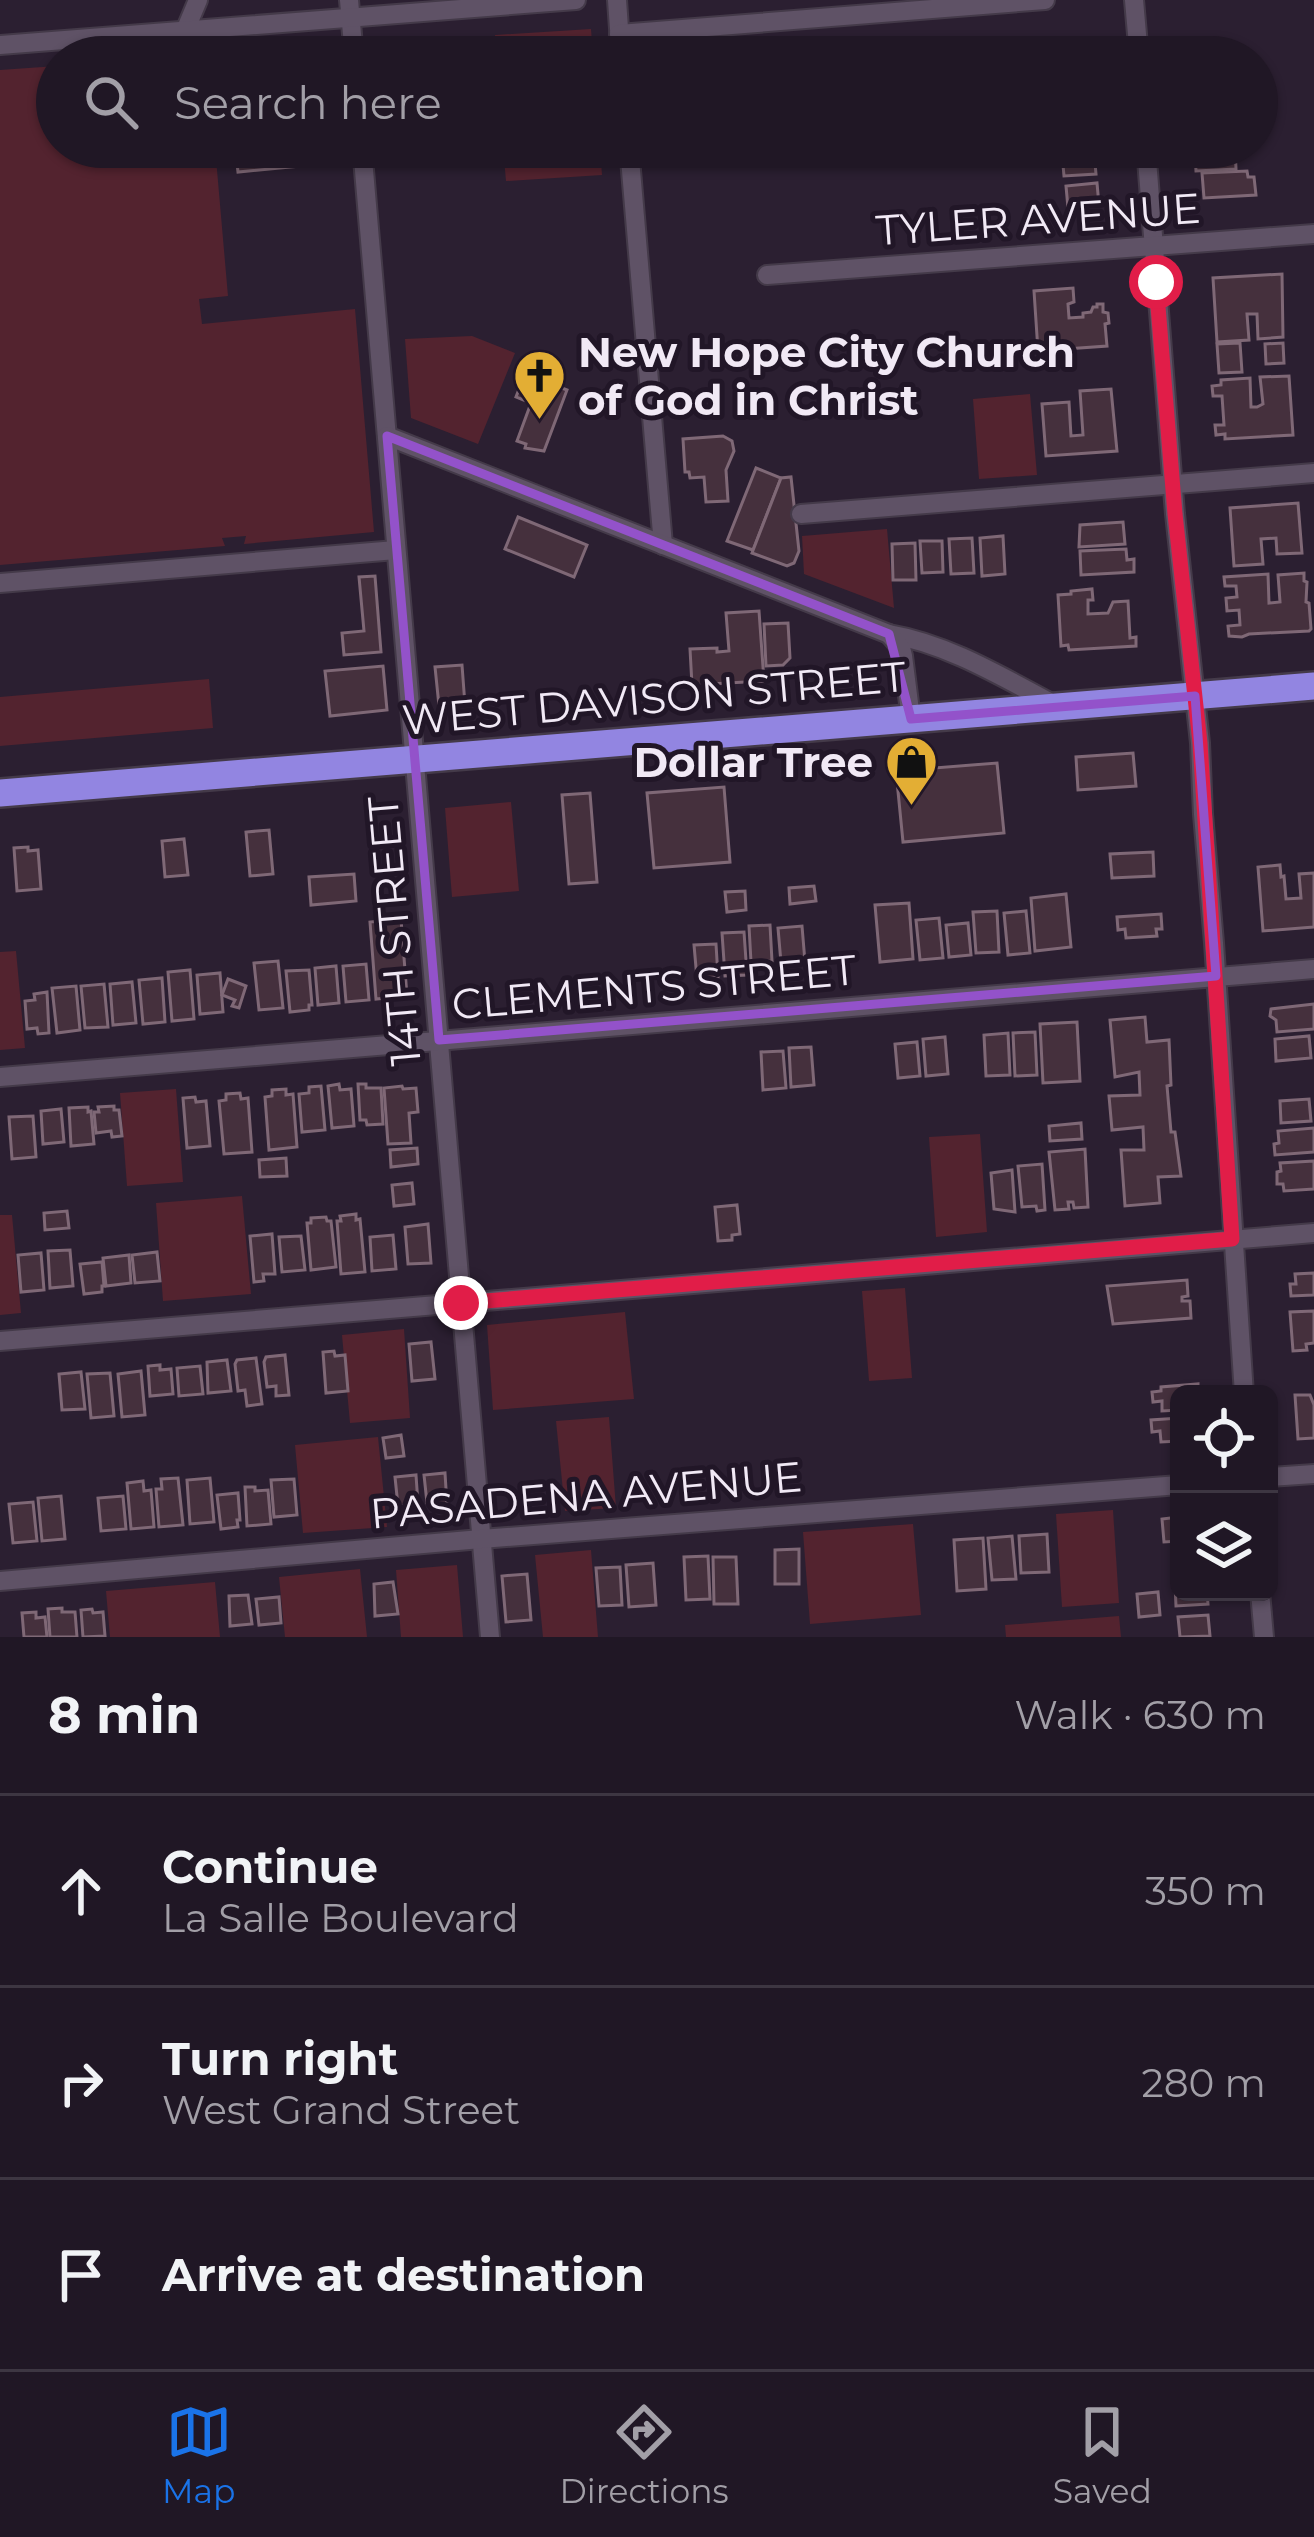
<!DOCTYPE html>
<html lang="en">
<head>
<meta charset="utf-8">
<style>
	:root { --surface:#201725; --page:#28202d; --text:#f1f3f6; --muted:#a29fa7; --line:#3d3642; --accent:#1a73e8 }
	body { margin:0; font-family:Montserrat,sans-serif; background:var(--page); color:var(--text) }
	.controls { position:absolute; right:36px; bottom:36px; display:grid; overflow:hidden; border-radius:18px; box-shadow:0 3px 9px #0004 }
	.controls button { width:108px; height:108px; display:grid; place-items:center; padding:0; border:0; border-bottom:3px solid var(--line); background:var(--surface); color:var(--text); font:60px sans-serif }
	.stop { position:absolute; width:36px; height:36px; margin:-27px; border:9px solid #e11d48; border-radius:50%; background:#fff }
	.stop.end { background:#e11d48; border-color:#fff; box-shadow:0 3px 12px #0008 }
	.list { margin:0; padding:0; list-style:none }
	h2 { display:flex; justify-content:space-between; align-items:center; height:156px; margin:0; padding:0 48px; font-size:51px }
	h2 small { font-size:39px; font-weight:400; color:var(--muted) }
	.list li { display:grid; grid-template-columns:78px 1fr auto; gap:36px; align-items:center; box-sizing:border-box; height:192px; padding:0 48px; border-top:3px solid var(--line) }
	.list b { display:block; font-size:45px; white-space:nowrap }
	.list p { margin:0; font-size:39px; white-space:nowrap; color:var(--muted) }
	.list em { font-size:39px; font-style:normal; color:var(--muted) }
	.icon { flex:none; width:66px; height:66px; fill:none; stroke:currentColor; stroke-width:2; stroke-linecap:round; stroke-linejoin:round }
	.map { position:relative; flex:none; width:1314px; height:1637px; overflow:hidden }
	.search { position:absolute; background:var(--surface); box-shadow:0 3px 9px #0004; left:36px; right:36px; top:36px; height:132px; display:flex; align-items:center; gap:30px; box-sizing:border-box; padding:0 42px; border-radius:66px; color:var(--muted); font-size:45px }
	.sheet { height:732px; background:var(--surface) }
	nav { display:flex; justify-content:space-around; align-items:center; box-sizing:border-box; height:168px; border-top:3px solid var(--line); background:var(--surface); font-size:33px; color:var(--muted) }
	nav a { display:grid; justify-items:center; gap:6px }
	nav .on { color:var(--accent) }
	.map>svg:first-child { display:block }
	.green { fill:#53232f }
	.building { fill:#45303d; stroke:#7f6876; stroke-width:3 }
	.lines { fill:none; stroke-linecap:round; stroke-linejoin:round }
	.minor-casing { stroke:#443a49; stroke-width:22 }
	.highway-casing { stroke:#443a49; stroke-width:32 }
	.minor { stroke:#5f5266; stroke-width:18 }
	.highway { stroke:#9285e1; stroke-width:27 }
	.route { stroke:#e11d48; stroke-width:15 }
	.marked { fill:none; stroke:#9352ca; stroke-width:9; stroke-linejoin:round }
	.labels { text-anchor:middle; stroke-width:10; stroke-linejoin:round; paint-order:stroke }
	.street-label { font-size:42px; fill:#f1e9f5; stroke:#211627 }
	.poi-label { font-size:42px; font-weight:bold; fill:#f1e9f5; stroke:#211627; text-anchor:start }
</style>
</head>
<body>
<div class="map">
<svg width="1314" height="1637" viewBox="0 0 1314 1637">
	<rect width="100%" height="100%" fill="#2b1f31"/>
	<g class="green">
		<polygon points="591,29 593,57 497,57 495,35"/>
		<polygon points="57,66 57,147 215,147 228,296 199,299 202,324 355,309 374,532 244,544 246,536 222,538 225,546 0,565 0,70"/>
		<polygon points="503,147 600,147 602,175 506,181"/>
		<polygon points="472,336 515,353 478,444 411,418 405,339"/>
		<polygon points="1030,394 1037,475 979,479 973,399"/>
		<polygon points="887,529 894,608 804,574 802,536"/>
		<polygon points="209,679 213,728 0,746 0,697"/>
		<polygon points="511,802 519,891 452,897 445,808"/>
		<polygon points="16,951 25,1048 0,1050 0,952"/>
		<polygon points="176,1089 183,1182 127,1186 120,1093"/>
		<polygon points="980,1134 987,1232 936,1237 929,1137"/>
		<polygon points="242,1196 251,1294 163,1301 156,1203"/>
		<polygon points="0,1215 12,1215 21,1313 0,1315"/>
		<polygon points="905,1288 912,1378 869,1381 862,1291"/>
		<polygon points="625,1312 634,1399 493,1410 487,1325"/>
		<polygon points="404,1329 410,1418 350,1423 342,1335"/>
		<polygon points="609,1417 616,1508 565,1511 556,1421"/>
		<polygon points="378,1437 387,1527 303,1533 295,1445"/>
		<polygon points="1113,1510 1119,1603 1062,1607 1056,1514"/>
		<polygon points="913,1524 921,1615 810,1624 803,1532"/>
		<polygon points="591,1550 598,1637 543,1637 535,1555"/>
		<polygon points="457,1565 463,1637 401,1637 396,1570"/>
		<polygon points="360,1569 367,1637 285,1637 279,1577"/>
		<polygon points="215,1582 220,1637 110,1637 106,1591"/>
		<polygon points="1119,1616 1121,1637 1006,1637 1005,1625"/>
	</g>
	<g class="building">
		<polygon points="235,147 300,147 302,166 238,172"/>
		<polygon points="1201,147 1235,147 1236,169 1196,171 1195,153 1201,153"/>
		<polygon points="1094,152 1096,174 1064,176 1062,154"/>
		<polygon points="1247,171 1248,177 1254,177 1256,195 1204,198 1202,173"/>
		<polygon points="1097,183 1099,205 1068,208 1066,186"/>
		<polygon points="1282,274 1283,337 1258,339 1257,314 1247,314 1249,340 1217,342 1213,278"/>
		<polygon points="1073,288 1074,302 1068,304 1069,318 1083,317 1083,313 1091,312 1093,307 1097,307 1097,304 1103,304 1103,312 1108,313 1109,323 1105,324 1107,346 1038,351 1034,291"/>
		<polygon points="1240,343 1242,372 1219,373 1217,344"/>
		<polygon points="1283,343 1284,363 1266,364 1265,344"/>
		<polygon points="528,366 555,376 551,384 567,390 544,451 525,448 526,444 517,441 531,403 516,397"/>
		<polygon points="1289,376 1293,435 1225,439 1225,434 1216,435 1215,425 1224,425 1222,396 1213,396 1212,386 1221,385 1221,380 1250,378 1251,407 1257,407 1263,404 1260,377"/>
		<polygon points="1111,389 1117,451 1046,456 1042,404 1069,402 1071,436 1083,435 1080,391"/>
		<polygon points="723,436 732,441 734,451 726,470 728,501 706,502 704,477 690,478 689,472 685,472 683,439"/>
		<polygon points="756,468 781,478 753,550 727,541"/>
		<polygon points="791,477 799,551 794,563 787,566 752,553 781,478"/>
		<polygon points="1298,503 1302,553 1277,554 1276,538 1261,539 1263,564 1234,566 1230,508"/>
		<polygon points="518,517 587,545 574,577 505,549"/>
		<polygon points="1123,522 1125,544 1079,547 1080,525"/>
		<polygon points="1003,536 1005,574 982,576 980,538"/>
		<polygon points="972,538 974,573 951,574 949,539"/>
		<polygon points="920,541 942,541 943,572 922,573"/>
		<polygon points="915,543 916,580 893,580 892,544"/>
		<polygon points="1126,549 1127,560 1134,559 1134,572 1081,575 1080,551"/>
		<polygon points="1304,573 1304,581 1307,582 1306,602 1309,603 1311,629 1309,631 1249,634 1242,637 1229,636 1228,626 1240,625 1239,610 1227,611 1226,598 1237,597 1236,586 1225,586 1224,577 1268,574 1269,603 1280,602 1278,575"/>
		<polygon points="375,576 381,652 344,655 342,633 364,631 359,577"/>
		<polygon points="1092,589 1093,600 1088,600 1088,614 1108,613 1113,602 1128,601 1130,638 1136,637 1136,646 1069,650 1068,645 1061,646 1058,595 1071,594 1071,591"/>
		<polygon points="759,611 764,681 692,685 690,649 717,648 717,652 729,651 726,613"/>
		<polygon points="788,623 790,658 783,665 766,666 764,624"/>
		<polygon points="462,665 465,705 439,706 435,667"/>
		<polygon points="383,666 387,710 330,716 325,671"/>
		<polygon points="1133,753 1136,786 1078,790 1076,757"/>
		<polygon points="997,763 1004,833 903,842 896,771"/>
		<polygon points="724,787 730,862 654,868 647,793"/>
		<polygon points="590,793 597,882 569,884 562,795"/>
		<polygon points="269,830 273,874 250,876 246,832"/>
		<polygon points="184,839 188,875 165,877 162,841"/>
		<polygon points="28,847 28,851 38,850 41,889 17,891 14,848"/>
		<polygon points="1153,852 1154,876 1112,878 1110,854"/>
		<polygon points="1280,865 1281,877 1284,876 1286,899 1301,898 1299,874 1314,873 1314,927 1263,931 1258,867"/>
		<polygon points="354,874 356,901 311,905 309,877"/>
		<polygon points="814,886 816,901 790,904 789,888"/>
		<polygon points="745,891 746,910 727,912 725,892"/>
		<polygon points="1066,894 1071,947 1035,951 1031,898"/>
		<polygon points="909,903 913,959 880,962 875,905"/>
		<polygon points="997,911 999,952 976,953 973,912"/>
		<polygon points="1026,911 1030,953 1008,955 1004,913"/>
		<polygon points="1161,914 1162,929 1156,929 1157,936 1126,938 1125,929 1118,930 1117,917"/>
		<polygon points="939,918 943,958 920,960 916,920"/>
		<polygon points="401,919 407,996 376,999 370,922"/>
		<polygon points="968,923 971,955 949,957 946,925"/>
		<polygon points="770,925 772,961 751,962 749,926"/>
		<polygon points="802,926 805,962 781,963 778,928"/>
		<polygon points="744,932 747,975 725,976 722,933"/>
		<polygon points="716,944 718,977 697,979 694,945"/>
		<polygon points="278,961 283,1008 259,1010 254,963"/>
		<polygon points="366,964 369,1000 346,1002 343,966"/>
		<polygon points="336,966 339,1003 318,1005 315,968"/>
		<polygon points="190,970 194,1019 172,1021 168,972"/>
		<polygon points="309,970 312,1005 309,1005 309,1010 290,1012 286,971"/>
		<polygon points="220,973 223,1012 200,1014 197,975"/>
		<polygon points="162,978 165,1022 143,1024 139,980"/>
		<polygon points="228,979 246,986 239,1008 232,1006 235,1000 222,995"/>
		<polygon points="132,982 136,1023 113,1025 110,984"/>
		<polygon points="104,984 108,1027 85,1028 81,986"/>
		<polygon points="76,986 80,1030 57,1033 52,988"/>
		<polygon points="47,992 49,1033 38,1034 37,1028 27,1029 25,1001 35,1000 34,994"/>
		<polygon points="1314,1004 1314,1029 1277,1032 1276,1020 1270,1016 1271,1009"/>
		<polygon points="1145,1017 1147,1042 1169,1040 1171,1085 1167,1086 1171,1132 1175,1132 1181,1176 1158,1177 1160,1203 1125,1206 1121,1150 1144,1150 1143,1127 1112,1130 1109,1096 1140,1095 1139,1072 1115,1077 1110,1020"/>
		<polygon points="1077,1022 1080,1081 1043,1083 1040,1024"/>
		<polygon points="1035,1032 1037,1075 1015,1076 1013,1033"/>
		<polygon points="1008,1033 1010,1075 986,1076 984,1035"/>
		<polygon points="1309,1036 1311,1058 1276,1061 1275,1039"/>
		<polygon points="945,1037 948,1074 926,1076 923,1039"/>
		<polygon points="917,1042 920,1076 898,1078 895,1044"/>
		<polygon points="811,1047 814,1085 791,1087 789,1048"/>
		<polygon points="783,1051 786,1088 763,1090 761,1052"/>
		<polygon points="339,1084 340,1090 351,1089 354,1126 332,1128 328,1086"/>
		<polygon points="358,1084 366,1084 366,1088 381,1088 383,1124 367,1125 366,1120 360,1120"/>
		<polygon points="321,1086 325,1130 302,1132 299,1094 309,1093 309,1087"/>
		<polygon points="402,1086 403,1089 416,1088 418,1112 409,1113 411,1143 388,1144 384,1088"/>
		<polygon points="286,1089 286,1095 293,1094 297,1147 269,1150 265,1097 272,1096 272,1090"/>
		<polygon points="240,1093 241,1099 248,1098 252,1152 224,1154 219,1101 226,1100 226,1094"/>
		<polygon points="195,1097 196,1102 206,1101 210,1146 187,1148 183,1098"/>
		<polygon points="1309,1099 1311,1121 1281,1123 1280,1101"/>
		<polygon points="114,1106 114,1110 119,1110 122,1136 112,1137 111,1131 96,1133 94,1112 99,1112 98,1107"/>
		<polygon points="88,1107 88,1112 91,1111 94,1144 71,1146 69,1108"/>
		<polygon points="61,1109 64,1142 43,1144 41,1111"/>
		<polygon points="33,1116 36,1157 12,1159 9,1117"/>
		<polygon points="1081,1123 1082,1139 1050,1141 1049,1126"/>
		<polygon points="1314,1128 1314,1152 1275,1155 1274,1144 1279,1143 1278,1131"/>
		<polygon points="417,1148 418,1164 391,1167 390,1150"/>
		<polygon points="1085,1149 1088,1207 1074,1208 1073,1202 1068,1202 1069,1209 1055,1210 1049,1152"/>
		<polygon points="286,1158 287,1176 260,1177 259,1160"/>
		<polygon points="1314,1161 1314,1189 1284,1191 1283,1184 1277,1184 1277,1172 1281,1171 1280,1163"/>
		<polygon points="1042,1164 1045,1210 1037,1211 1036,1206 1022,1207 1018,1166"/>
		<polygon points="1012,1170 1015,1212 994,1209 991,1173"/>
		<polygon points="412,1183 414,1204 394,1206 392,1185"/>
		<polygon points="737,1205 740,1234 732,1235 732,1240 718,1241 715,1207"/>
		<polygon points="67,1211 69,1228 45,1230 44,1213"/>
		<polygon points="356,1214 356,1220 360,1219 365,1272 341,1274 337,1221 341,1221 340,1216"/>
		<polygon points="326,1217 327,1221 331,1221 336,1267 311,1270 307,1223 311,1223 311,1218"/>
		<polygon points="428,1224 431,1263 408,1264 405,1227"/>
		<polygon points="272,1234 275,1274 263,1274 264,1281 254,1282 250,1236"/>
		<polygon points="393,1235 396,1269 372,1271 370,1237"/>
		<polygon points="301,1236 305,1270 282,1272 279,1237"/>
		<polygon points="70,1250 73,1286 50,1288 48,1251"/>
		<polygon points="157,1252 160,1281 135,1283 132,1255"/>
		<polygon points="41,1253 44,1290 21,1292 18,1255"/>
		<polygon points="129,1255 131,1283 106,1286 103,1258"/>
		<polygon points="102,1262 104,1286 102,1286 102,1292 84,1294 80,1264"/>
		<polygon points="1314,1273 1314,1295 1291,1296 1290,1284 1296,1284 1295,1274"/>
		<polygon points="1187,1280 1188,1296 1182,1297 1182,1301 1190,1301 1191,1318 1113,1324 1107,1286"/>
		<polygon points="1314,1311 1314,1343 1306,1344 1307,1350 1293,1351 1290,1312"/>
		<polygon points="431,1342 435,1379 412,1381 409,1344"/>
		<polygon points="334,1351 335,1356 345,1355 348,1391 326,1393 323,1352"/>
		<polygon points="285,1355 289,1395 276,1396 276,1386 267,1387 264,1362 266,1357"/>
		<polygon points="256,1358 262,1404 247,1406 245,1390 238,1391 235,1364 237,1360"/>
		<polygon points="227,1360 231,1391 208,1393 207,1362"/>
		<polygon points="160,1365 160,1370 171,1369 173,1394 150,1396 148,1366"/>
		<polygon points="200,1366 203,1394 179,1396 177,1368"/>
		<polygon points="141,1371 145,1415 122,1417 118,1374"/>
		<polygon points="81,1372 85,1409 62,1410 59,1374"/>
		<polygon points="110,1373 114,1416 91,1418 87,1374"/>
		<polygon points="1198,1384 1198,1392 1195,1394 1179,1394 1179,1410 1162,1411 1162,1401 1153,1402 1152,1392 1161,1391 1161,1387"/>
		<polygon points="1295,1395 1310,1395 1314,1405 1314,1438 1298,1439"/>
		<polygon points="1179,1418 1179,1441 1161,1442 1160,1431 1152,1432 1151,1420"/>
		<polygon points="401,1435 404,1456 386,1458 383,1438"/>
		<polygon points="445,1473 447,1505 427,1503 424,1475"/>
		<polygon points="416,1475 418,1504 398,1506 395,1477"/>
		<polygon points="178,1478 183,1525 159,1527 156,1489 162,1489 161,1479"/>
		<polygon points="210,1478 214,1522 190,1524 187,1480"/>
		<polygon points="294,1479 297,1515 274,1517 271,1480"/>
		<polygon points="143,1481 144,1491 151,1490 154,1527 131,1529 127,1483"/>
		<polygon points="245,1487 255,1487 255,1491 268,1490 271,1524 247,1526"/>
		<polygon points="238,1493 240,1520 237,1520 238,1527 221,1529 217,1495"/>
		<polygon points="61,1496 65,1539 42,1541 38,1498"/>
		<polygon points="123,1496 126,1529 101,1531 98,1498"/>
		<polygon points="33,1502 37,1541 13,1543 9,1504"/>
		<polygon points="1179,1517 1179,1541 1164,1542 1162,1519"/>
		<polygon points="1047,1534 1049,1572 1021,1573 1019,1536"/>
		<polygon points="1012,1536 1016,1579 992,1580 988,1538"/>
		<polygon points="983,1538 986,1589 957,1591 954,1540"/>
		<polygon points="799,1549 799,1584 775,1584 775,1550"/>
		<polygon points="708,1556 710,1599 686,1600 684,1557"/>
		<polygon points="713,1557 736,1557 738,1604 714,1604"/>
		<polygon points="653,1563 656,1605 629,1607 626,1565"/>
		<polygon points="620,1567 622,1605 599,1606 596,1568"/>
		<polygon points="527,1574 531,1620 506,1622 502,1576"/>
		<polygon points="393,1582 398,1614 375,1616 374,1584"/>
		<polygon points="1179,1584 1179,1592 1207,1592 1208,1604 1176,1606 1175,1585"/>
		<polygon points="1158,1592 1160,1615 1139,1617 1137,1594"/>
		<polygon points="248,1595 252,1624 230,1626 229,1596"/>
		<polygon points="279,1597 281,1623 259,1625 256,1599"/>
		<polygon points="62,1608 62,1612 75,1612 77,1637 50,1637 48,1609"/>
		<polygon points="92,1609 93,1613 103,1612 105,1636 83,1637 81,1610"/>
		<polygon points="36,1612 36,1618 45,1617 47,1637 24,1637 22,1613"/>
		<polygon points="1208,1615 1210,1636 1180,1637 1178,1617"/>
	</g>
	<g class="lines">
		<defs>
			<g id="minor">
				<polyline points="349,0 354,57"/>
				<polyline points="617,0 621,57"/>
				<polyline points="1134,0 1139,57"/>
				<polyline points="185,31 198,0"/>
				<polyline points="619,34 1045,0"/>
				<polyline points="0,45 576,0"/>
				<polyline points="362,147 490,1637"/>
				<polyline points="629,147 663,545"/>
				<polyline points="1146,147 1175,514 1200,743 1203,814 1214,943 1244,1394"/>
				<polyline points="767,275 1314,234"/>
				<path d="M387,436l502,198c59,10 113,43 166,71"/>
				<polyline points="801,514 1314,473"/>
				<polyline points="0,583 396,550"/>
				<polyline points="889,634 901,648 903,656 911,719"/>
				<polyline points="0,1077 1314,969"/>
				<polyline points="0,1341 1314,1233"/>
				<polyline points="1269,1477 1314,1474"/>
				<polyline points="0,1581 481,1539 1179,1485"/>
				<polyline points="1260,1592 1264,1637"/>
			</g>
			<polyline id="highway" points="0,793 1314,686"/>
		</defs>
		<use href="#minor" class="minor-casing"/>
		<use href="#highway" class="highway-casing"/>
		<use href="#minor" class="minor"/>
		<use href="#highway" class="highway"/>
	</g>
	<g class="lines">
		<polyline class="route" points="461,1303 1232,1239 1200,743 1175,514 1156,282"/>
	</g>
	<path class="marked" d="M387,436l502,198 22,85 284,-23 21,280 -777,64z"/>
	<defs>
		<symbol id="church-pin" viewBox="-11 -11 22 30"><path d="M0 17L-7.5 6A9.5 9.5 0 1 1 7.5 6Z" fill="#e3ae34" stroke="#211627"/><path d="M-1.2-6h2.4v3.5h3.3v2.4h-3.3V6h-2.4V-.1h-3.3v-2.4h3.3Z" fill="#111"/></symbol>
		<symbol id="shop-pin" viewBox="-11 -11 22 30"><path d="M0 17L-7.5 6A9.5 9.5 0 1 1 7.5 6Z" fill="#e3ae34" stroke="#211627"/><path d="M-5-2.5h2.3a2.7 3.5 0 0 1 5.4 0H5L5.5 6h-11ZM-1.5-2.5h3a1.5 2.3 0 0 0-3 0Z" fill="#111"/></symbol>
	</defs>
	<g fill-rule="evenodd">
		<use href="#church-pin" x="510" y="346" width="59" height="81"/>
		<use href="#shop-pin" x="882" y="732" width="59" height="81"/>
	</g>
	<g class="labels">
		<g class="street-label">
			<text transform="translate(1038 219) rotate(-4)" y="15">TYLER AVENUE</text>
			<text transform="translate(654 698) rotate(-5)" y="15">WEST DAVISON STREET</text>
			<text transform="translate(394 931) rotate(-95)" y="15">14TH STREET</text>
			<text transform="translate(654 987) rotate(-5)" y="15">CLEMENTS STREET</text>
			<text transform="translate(586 1495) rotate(-5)" y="15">PASADENA AVENUE</text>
		</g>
		<g class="poi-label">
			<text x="578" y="367">New Hope City Church<tspan x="578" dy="48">of God in Christ</tspan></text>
			<text x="873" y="777" text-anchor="end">Dollar Tree</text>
		</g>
	</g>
</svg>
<div class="controls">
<button><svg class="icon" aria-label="locate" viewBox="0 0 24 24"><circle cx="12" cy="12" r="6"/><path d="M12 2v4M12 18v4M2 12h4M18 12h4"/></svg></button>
<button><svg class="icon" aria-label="layers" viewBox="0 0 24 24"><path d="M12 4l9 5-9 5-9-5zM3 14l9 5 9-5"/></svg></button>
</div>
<div class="stop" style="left:1156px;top:282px"></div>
<div class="stop end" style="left:461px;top:1303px"></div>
<div class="search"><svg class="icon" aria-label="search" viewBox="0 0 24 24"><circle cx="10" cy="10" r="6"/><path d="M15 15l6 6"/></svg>Search here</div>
</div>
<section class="sheet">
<h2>8 min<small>Walk · 630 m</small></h2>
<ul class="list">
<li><svg class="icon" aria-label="ahead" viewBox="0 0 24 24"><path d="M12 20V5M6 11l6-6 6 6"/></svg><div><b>Continue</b><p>La Salle Boulevard</p></div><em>350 m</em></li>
<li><svg class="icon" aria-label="right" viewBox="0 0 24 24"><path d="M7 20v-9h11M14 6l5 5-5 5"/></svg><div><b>Turn right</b><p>West Grand Street</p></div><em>280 m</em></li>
<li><svg class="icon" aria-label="arrive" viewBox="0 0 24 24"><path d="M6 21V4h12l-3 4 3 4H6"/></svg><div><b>Arrive at destination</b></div></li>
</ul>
</section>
<nav>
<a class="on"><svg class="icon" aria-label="map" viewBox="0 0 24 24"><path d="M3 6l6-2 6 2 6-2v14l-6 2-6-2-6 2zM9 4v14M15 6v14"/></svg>Map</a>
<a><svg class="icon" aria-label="directions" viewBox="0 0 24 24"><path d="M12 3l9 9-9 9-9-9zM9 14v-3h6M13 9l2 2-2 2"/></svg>Directions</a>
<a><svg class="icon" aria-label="saved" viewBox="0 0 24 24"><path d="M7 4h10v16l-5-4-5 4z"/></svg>Saved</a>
</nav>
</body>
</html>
